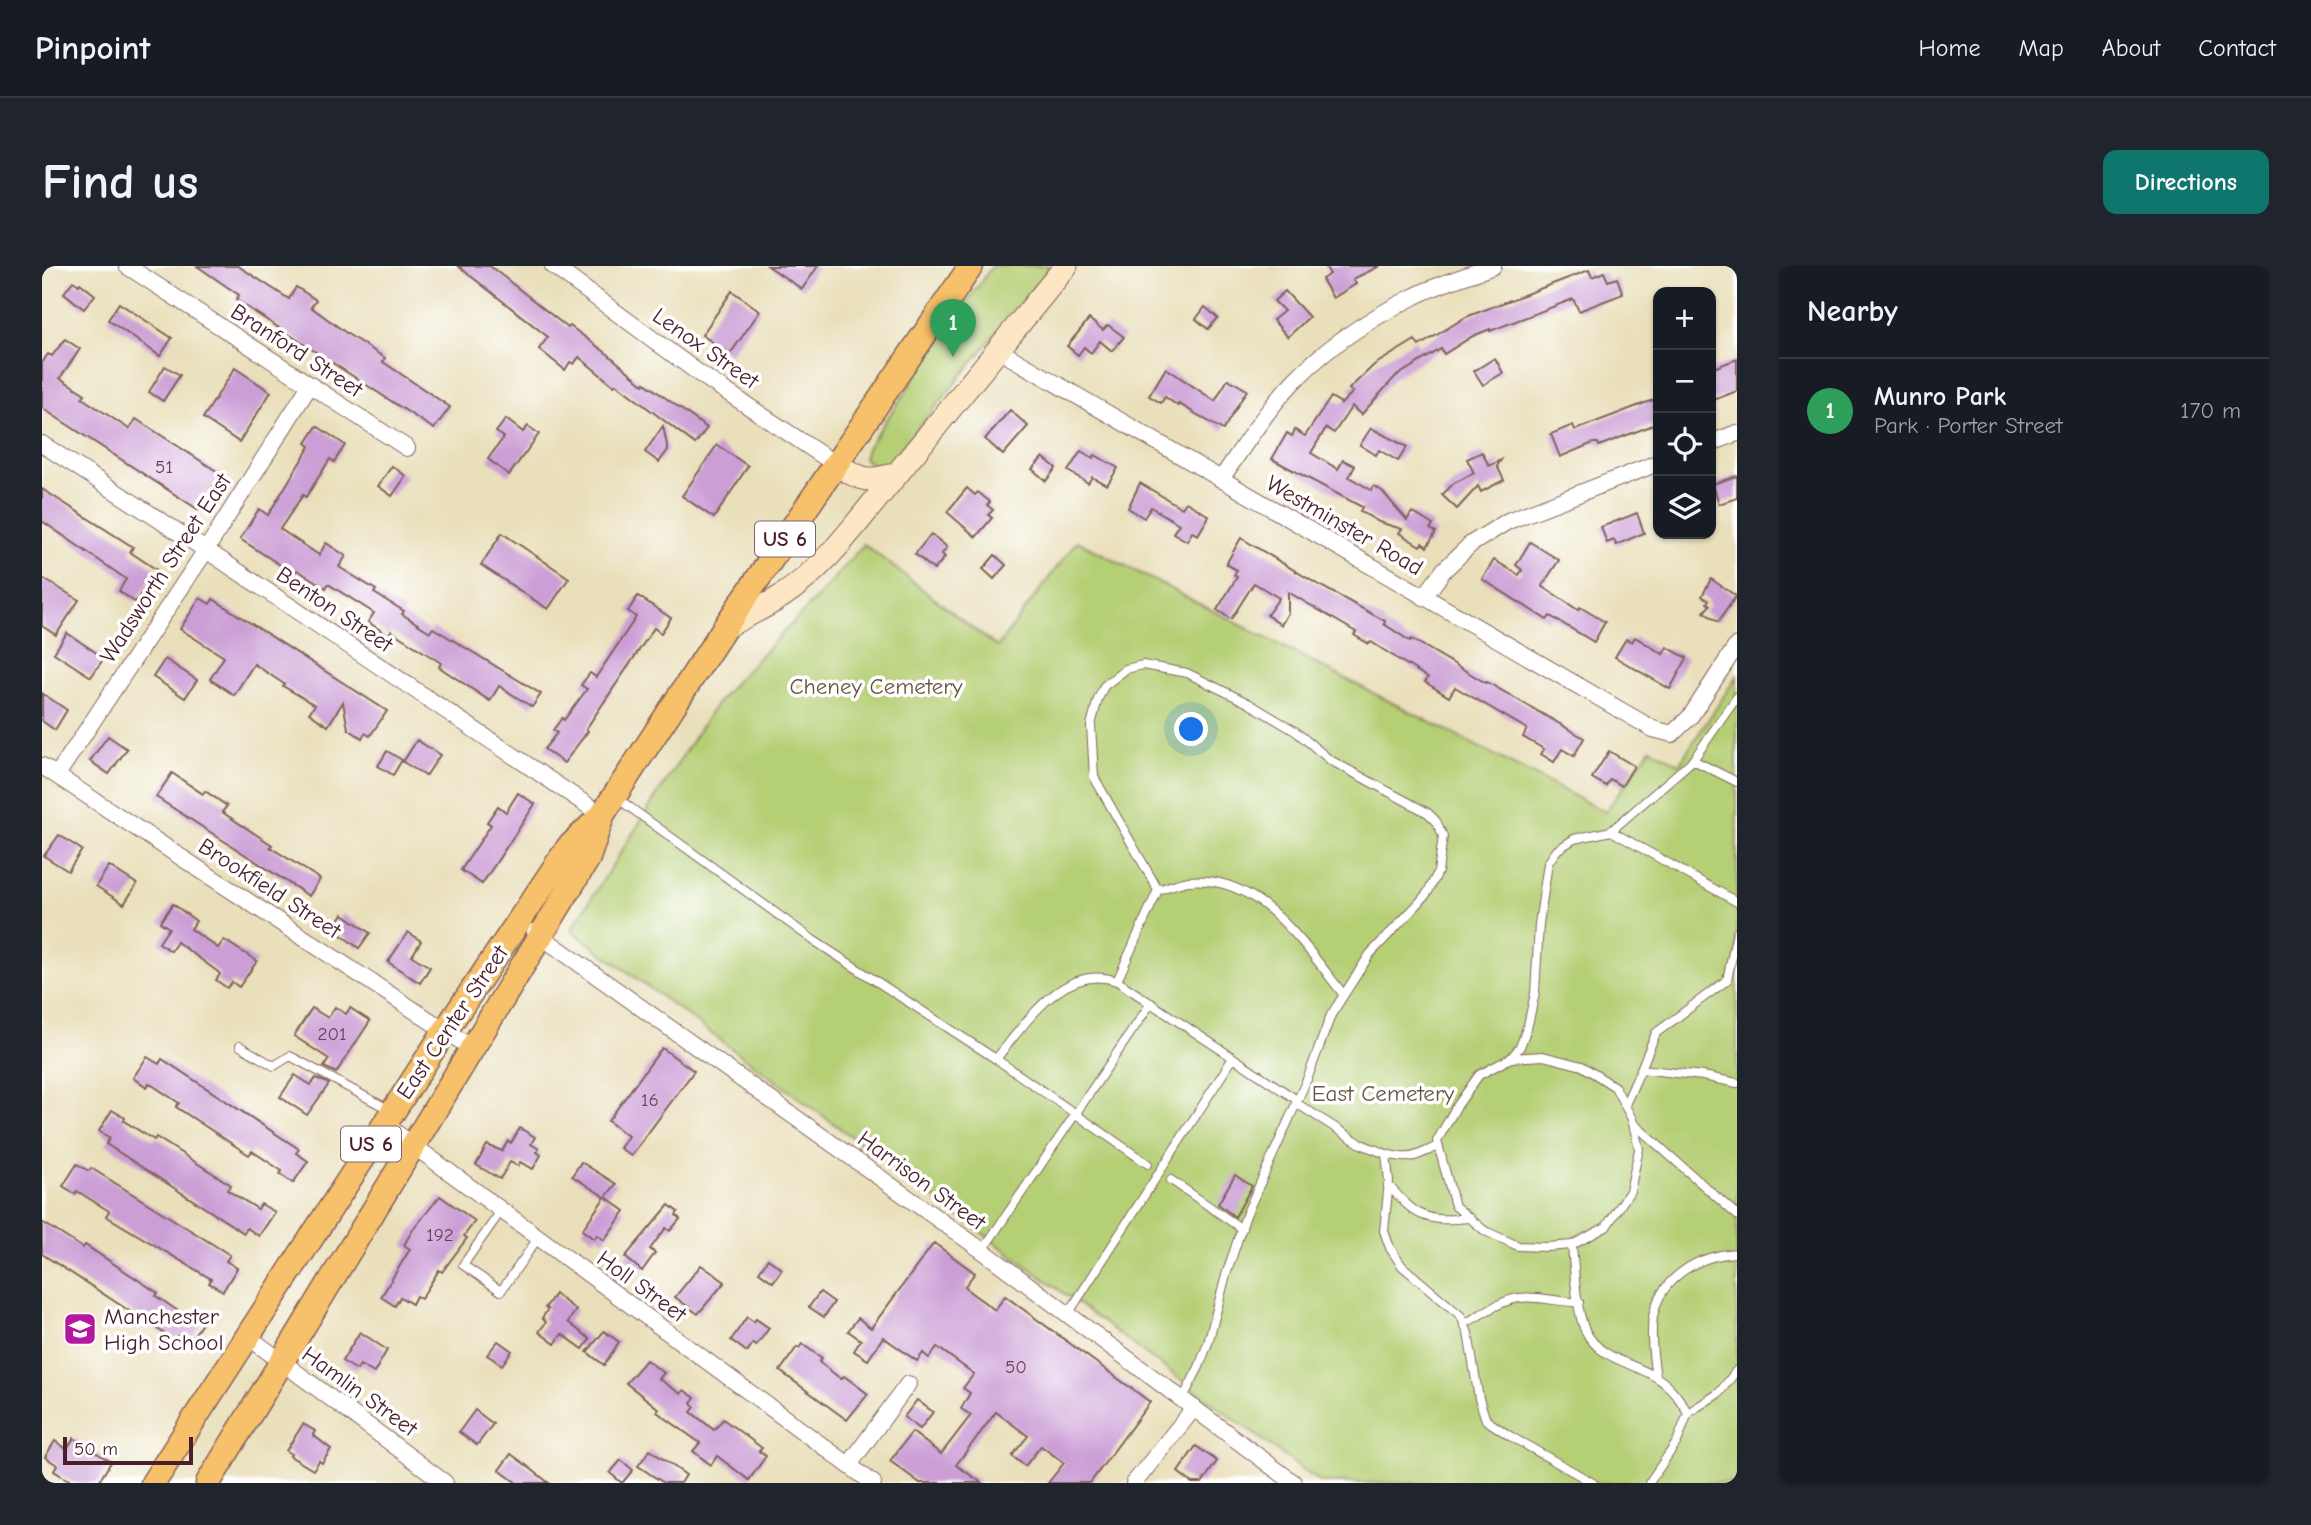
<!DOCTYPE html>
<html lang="en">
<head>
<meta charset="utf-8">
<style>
	:root { --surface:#171b24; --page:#20242c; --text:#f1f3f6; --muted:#9ea1a6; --line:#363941; --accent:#0f766e }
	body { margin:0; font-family:"Comic Neue",sans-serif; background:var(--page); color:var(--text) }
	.controls { position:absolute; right:21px; top:21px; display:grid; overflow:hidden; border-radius:14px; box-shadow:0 2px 5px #0004 }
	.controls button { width:63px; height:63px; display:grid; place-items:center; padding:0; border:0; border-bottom:2px solid var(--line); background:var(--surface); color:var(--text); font:35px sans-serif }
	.scale { position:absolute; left:21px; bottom:18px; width:130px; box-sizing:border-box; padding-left:7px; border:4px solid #4a1f2b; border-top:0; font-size:19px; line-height:24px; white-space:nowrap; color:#4a1f2b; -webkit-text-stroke:5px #fff; paint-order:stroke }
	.you { position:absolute; left:1150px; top:464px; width:24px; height:24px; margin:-18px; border:5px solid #fff; border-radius:50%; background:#1a73e8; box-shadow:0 0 0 10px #1a73e833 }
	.badge { display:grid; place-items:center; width:46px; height:46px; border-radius:50%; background:var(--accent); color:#fff; font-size:23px; font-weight:700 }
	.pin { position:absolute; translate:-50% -58px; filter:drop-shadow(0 2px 4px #0008) }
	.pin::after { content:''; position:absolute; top:37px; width:24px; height:21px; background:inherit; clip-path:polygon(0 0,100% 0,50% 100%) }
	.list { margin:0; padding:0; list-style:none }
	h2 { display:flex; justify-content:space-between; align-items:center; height:91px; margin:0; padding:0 28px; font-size:30px }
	h2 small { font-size:23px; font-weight:400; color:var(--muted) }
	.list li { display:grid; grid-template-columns:46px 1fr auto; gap:21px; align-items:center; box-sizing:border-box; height:105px; padding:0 28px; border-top:2px solid var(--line) }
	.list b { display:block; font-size:26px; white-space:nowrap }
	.list p { margin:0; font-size:23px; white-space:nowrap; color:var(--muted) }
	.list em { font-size:23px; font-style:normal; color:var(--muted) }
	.icon { flex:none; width:38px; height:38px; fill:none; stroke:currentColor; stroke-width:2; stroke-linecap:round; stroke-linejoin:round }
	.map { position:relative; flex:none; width:1695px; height:1217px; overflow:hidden; border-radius:14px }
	header { display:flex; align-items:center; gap:42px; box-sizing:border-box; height:98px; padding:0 35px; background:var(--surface); border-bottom:2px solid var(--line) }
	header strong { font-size:33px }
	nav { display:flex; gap:38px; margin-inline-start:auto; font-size:24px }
	.intro { display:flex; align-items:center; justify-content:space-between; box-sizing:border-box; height:168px; padding:0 42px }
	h1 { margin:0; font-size:49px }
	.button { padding:18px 32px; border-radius:14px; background:var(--accent); color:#fff; font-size:24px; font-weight:700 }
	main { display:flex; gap:42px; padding:0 42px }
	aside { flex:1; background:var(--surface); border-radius:14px; box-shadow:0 2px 5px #0004 }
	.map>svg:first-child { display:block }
	.green { fill:#b5cf75; stroke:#807750; stroke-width:2 }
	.building { fill:#cb9ed5 }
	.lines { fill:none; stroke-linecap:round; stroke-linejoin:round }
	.lane-casing { stroke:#82625d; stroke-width:10 }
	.street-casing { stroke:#82625d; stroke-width:18 }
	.secondary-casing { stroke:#82625d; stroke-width:25 }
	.primary-casing { stroke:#82625d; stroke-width:27 }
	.lane { stroke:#fff; stroke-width:8 }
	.street { stroke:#fff; stroke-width:16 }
	.secondary { stroke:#fce6c4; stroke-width:23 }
	.primary { stroke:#f7c06b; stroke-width:24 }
	.labels { text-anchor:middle; stroke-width:7; stroke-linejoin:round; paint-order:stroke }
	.number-label { font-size:19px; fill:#6a3f56 }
	.shield { fill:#fff; stroke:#80626b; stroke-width:2 }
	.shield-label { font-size:21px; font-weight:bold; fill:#4a1f2b }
	.street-label { font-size:23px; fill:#4a1f2b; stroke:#fff }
	.park-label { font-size:23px; fill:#6a5441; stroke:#fff }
	.poi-label { font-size:23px; fill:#4a1f2b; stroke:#fff; text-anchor:start }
</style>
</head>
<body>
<header>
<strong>Pinpoint</strong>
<nav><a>Home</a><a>Map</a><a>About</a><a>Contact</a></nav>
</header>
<div class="intro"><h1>Find us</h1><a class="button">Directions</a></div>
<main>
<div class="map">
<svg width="1695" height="1217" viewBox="0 0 1695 1217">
	<rect width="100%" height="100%" fill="#fff"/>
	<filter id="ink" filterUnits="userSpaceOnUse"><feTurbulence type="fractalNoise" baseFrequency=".0143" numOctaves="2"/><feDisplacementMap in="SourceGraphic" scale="14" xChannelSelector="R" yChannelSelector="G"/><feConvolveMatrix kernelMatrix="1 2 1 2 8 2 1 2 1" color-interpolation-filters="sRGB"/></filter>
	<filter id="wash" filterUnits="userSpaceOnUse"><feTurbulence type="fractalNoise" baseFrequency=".00686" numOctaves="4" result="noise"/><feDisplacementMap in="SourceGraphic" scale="28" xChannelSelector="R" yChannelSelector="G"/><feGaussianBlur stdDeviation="1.57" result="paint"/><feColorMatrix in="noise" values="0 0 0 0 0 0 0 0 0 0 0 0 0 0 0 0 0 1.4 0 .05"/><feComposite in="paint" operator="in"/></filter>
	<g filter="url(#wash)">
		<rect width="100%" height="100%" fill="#e9dfba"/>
		<g class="green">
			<path d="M950,0h59l-161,197c-10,6 -19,2 -26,-5l3,-10z"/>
			<polygon points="1035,275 1563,546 1609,482 1637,498 1695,410 1695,1217 1279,1217 529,664 671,442 693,416 775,332 822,278 955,381"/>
		</g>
		<g id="blocks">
			<g class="building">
				<polygon points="155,0 196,0 247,33 254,21 274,34 269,41 307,69 343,92 341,96 408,141 392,163 194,34 197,29"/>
				<polygon points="416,0 448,0 526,62 528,60 567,89 602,119 603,117 665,162 653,178 574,118 572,120 537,91 532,98 528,96 523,104 497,83 506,71"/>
				<polygon points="726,0 776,0 760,23"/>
				<polygon points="1283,0 1338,0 1311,13 1314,18 1291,32 1280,13 1288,8"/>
				<polygon points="1547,4 1550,11 1562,6 1566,15 1575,12 1581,28 1537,45 1531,33 1448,65 1448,63 1431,70 1402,88 1399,83 1353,111 1319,149 1310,140 1292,167 1284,162 1269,187 1296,203 1301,194 1313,200 1307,211 1329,224 1332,220 1340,225 1365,254 1370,246 1391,259 1388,263 1394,266 1385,281 1380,277 1378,280 1357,267 1360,263 1337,256 1318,245 1320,241 1230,193 1245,167 1250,170 1253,164 1263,170 1289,131 1299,137 1298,139 1311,126 1307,123 1332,99 1373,74 1377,80 1424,51"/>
				<polygon points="31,15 37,19 38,17 53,29 42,43 22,27"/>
				<polygon points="690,25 718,45 688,88 660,69"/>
				<polygon points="1243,25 1267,51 1246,71 1231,54 1242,45 1232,35"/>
				<polygon points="77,37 130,72 118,90 66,54"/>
				<polygon points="1163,41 1176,52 1166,63 1154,53"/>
				<polygon points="1047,53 1061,64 1066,59 1082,71 1070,85 1058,75 1049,87 1042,81 1036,89 1025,80"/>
				<polygon points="23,73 38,83 18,112 43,128 40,132 87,163 94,153 179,208 157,244 0,142 0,97 6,88 10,90"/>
				<polygon points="1453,92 1461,107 1441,119 1432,105"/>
				<polygon points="1695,93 1695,125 1669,135 1669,103"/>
				<polygon points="123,100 138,109 121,135 107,126"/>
				<polygon points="193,102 229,126 197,176 161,152"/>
				<polygon points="1124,102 1173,135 1186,113 1205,124 1181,164 1137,138 1136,140 1123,131 1119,137 1107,130"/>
				<polygon points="1616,132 1616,157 1557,180 1556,177 1551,177 1518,191 1509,168 1531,159 1533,164"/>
				<polygon points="968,144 986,160 961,189 943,173"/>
				<polygon points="464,153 481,166 486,160 497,168 467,209 446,193 462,171 454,166"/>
				<polygon points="275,160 303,179 292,196 288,193 264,231 261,229 238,263 277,289 284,277 304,290 297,301 334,324 332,327 362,345 360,348 388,366 391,362 499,428 490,441 457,420 448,435 397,401 399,397 349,365 346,369 326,356 332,347 286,318 284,322 255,304 252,308 198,273 217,243 226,249 268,180 264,177"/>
				<polygon points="621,160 626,184 617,196 603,186"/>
				<polygon points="1329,162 1365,181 1356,195 1337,184 1334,189 1318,179"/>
				<polygon points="675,179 706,200 672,252 640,230"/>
				<polygon points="1039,185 1051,192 1053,189 1076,202 1065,219 1050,211 1046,217 1026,205"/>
				<polygon points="1440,186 1447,200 1459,194 1455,200 1462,214 1439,226 1436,220 1415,243 1400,229 1412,217 1432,207 1425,193"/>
				<polygon points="1001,191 1014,202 1004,215 990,203"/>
				<polygon points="350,200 364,210 350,230 336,220"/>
				<polygon points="1695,210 1695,232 1677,238 1671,218"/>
				<polygon points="1098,217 1140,242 1144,236 1167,250 1156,269 1150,266 1145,275 1131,267 1137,258 1109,241 1102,252 1086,242"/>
				<polygon points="925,222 933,229 936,226 948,236 945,239 951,244 946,249 950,252 934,271 905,246"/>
				<polygon points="0,223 91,281 88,286 115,304 93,336 77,325 84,313 0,255"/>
				<polygon points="1595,247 1602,267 1574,279 1572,274 1565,277 1559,261"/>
				<polygon points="460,267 527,312 506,343 439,299"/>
				<polygon points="889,268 905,281 900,288 903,291 892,304 873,288"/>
				<polygon points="1199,272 1275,318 1343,355 1342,358 1368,375 1370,373 1444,417 1445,416 1542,472 1532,490 1520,483 1512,496 1499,488 1502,483 1481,471 1485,463 1413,421 1407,431 1383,416 1386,412 1329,376 1327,378 1312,369 1314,366 1246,326 1246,347 1239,359 1225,349 1237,332 1212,317 1189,353 1175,344 1195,311 1192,309 1195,304 1184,298"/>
				<polygon points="1488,276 1517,294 1500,320 1536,344 1538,341 1563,356 1552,376 1508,350 1505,354 1440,313 1452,294 1477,309 1480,304 1474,299"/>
				<polygon points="953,289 964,299 952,313 941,303"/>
				<polygon points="0,312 37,334 14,369 0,360"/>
				<polygon points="1669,313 1694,330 1676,356 1662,346 1668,339 1665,337 1667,334 1660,330"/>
				<polygon points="596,330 629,352 619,367 612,362 544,463 546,465 522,497 502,483 515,467 511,464 520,452 522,454 545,423 539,419 548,407 554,411 594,351 586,345"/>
				<polygon points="158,332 168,338 171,333 345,445 328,470 323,467 320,472 306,463 301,436 286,460 267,447 273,439 241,420 242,418 212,398 192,429 168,413 182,391 138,363"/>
				<polygon points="25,367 62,392 49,411 12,387"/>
				<polygon points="1593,371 1621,388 1625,381 1645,392 1628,423 1573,391 1584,373 1590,376"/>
				<polygon points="123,393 155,414 143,432 111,411"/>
				<polygon points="0,427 25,444 13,464 0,455"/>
				<polygon points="66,470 85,483 67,508 48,495"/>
				<polygon points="375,474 398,489 384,510 361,496"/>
				<polygon points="345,485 360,494 351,509 336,500"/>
				<polygon points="1567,485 1592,500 1580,520 1568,513 1564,520 1550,512"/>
				<polygon points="130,507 161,528 163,525 185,540 180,546 230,579 228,581 278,613 267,630 114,531"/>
				<polygon points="476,527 493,538 440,618 419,604 449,559 445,556 456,540 464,546"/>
				<polygon points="17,569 40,584 26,605 2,590"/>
				<polygon points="67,600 95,618 82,638 54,620"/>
				<polygon points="131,638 154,655 149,663 176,682 182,674 215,695 197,721 190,716 185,722 174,714 178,708 176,706 135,676 129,685 117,677 127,662 118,656"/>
				<polygon points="301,648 328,667 317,682 291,663"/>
				<polygon points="366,666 379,675 370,690 388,701 378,717 346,696"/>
				<polygon points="293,741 304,748 308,742 328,755 294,807 282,801 287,793 252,770 270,742 286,752"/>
				<polygon points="620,782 652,805 589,890 578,882 586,870 566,855"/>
				<polygon points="105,791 117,798 120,793 257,883 254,887 266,895 251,917 238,908 240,905 210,885 207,889 134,841 137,837 107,817 105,821 91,812"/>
				<polygon points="253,809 269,819 274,812 287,818 265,849 238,831"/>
				<polygon points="70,844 83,852 82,855 112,874 114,871 189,919 185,924 216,943 219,938 233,946 217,970 205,962 202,967 64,878 68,872 57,865"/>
				<polygon points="478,862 493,871 489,878 497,883 495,886 499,889 491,903 478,896 476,900 468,896 458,913 434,899 445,879 460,885 466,875 469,877"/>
				<polygon points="539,896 574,918 564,931 583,945 562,974 555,969 552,973 540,964 563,931 530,910"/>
				<polygon points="35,898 47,905 49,902 188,989 184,995 195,1002 181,1025 167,1017 169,1013 64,950 67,945 35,925 33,928 21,920"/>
				<polygon points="1193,909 1210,920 1193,951 1176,938"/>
				<polygon points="398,930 433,955 422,970 425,972 400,1006 397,1004 379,1033 374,1030 370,1038 358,1031 353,1040 339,1031 368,983 362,979 370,965"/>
				<polygon points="627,939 636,946 634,949 638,953 628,965 624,962 608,983 613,987 600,1005 583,991"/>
				<polygon points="0,956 41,982 43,979 116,1027 114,1030 145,1051 148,1047 161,1056 146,1078 135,1070 132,1074 0,988"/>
				<polygon points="892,977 933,1007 923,1020 928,1026 953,1044 963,1030 1108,1136 1048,1217 1006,1217 1022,1197 999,1180 983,1200 970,1190 986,1170 954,1146 914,1199 940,1217 878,1217 848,1195 870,1166 899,1188 929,1149 919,1143 928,1127 921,1122 932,1108 895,1081 887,1092 881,1087 875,1095 841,1071 826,1094 812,1085 819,1074 806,1065 816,1052 829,1062"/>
				<polygon points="726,993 740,1003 731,1016 717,1006"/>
				<polygon points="659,999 683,1016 656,1048 633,1031"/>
				<polygon points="778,1026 792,1036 782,1051 767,1041"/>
				<polygon points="513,1028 534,1044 526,1056 548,1073 541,1083 520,1068 513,1078 497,1066 504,1056 500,1052 506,1043 503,1042"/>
				<polygon points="705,1051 712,1056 714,1053 727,1062 714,1080 711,1077 705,1086 689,1074"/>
				<polygon points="562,1065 577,1076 562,1099 545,1086"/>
				<polygon points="318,1066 345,1084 332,1107 318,1099 315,1104 300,1095"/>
				<polygon points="456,1075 470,1085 460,1099 445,1089"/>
				<polygon points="760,1078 780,1092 777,1096 799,1113 802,1110 826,1128 805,1154 738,1105 755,1081 757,1082"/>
				<polygon points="604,1094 622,1107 617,1113 639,1128 642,1124 653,1132 649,1137 653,1141 649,1146 672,1164 681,1153 720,1182 717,1185 724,1190 707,1214 675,1190 669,1199 651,1185 658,1177 615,1146 617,1143 584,1117"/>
				<polygon points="875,1134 891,1146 878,1163 862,1151"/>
				<polygon points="433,1144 451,1158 435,1179 417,1166"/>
				<polygon points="261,1158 273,1165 271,1169 289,1183 280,1197 277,1195 271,1204 248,1190 249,1188 244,1185"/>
				<polygon points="32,1172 69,1196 56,1217 32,1217 12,1205 15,1199 3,1191 13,1175 25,1183"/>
				<polygon points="1154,1180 1175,1195 1160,1217 1150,1217 1136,1206"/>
				<polygon points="608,1184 644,1209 639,1217 622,1217 596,1200"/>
				<polygon points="469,1188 484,1199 507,1217 475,1217 457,1204"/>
				<polygon points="579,1194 591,1204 580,1217 568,1207"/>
			</g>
		</g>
	</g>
	<g filter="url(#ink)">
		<use href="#blocks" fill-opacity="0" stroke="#82625d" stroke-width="2"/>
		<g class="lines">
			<defs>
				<g id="lane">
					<polyline points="1651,494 1695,516"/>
					<polyline points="575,532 771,674 954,793 1106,898"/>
					<polyline points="1569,565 1695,636"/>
					<path d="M1116,624c10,-3 21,-8 31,-9 71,-7 116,65 154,113"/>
					<polyline points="198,780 232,800 248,790 348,844"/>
					<polygon points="1501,790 1540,800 1573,821 1590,853 1597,883 1588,925 1564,961 1530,979 1505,981 1476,980 1443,965 1413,940 1395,875 1413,843 1437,809 1469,792"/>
					<polyline points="1469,792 1478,781 1486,759 1493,727 1497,658 1506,597 1515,584 1532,573 1569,565 1651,494 1695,431"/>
					<path d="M954,793c30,-36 68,-97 121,-78"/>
					<polyline points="1599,803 1614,767 1685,714 1695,666"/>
					<polyline points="1254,837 1319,878 1344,888"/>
					<polyline points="1583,839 1599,803 1661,810 1695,817"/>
					<polyline points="1592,858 1695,949"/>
					<path d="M1396,880c-23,10 -25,15 -52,8l3,27 -5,50 6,17 12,18 59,50 7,17 11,66 7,21 24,16 83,47"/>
					<polyline points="1129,914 1200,963"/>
					<path d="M1346,919c30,33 37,37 82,33"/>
					<polyline points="459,945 421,999 459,1025 496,972"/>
					<path d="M1530,979c2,22 4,66 13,85 14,29 46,32 71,47 15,9 23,21 32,36"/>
					<polyline points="940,985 1109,737"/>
					<polyline points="1026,1048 1191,792"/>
					<path d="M1422,1058c17,-9 35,-23 55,-26 19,-3 40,5 60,4"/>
					<path d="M1614,1111c-3,-19 -6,-41 -3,-60 7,-40 46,-62 84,-64"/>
					<polyline points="1140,1134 1157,1101 1166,1077 1184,1009 1204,949 1266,811 1289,749 1328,688 1376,638 1386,626 1396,606 1401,570 1394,555 1386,547 1288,494 1253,465 1206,437 1145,407 1101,399 1084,403 1062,420 1056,433 1049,459 1052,511 1116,624 1075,715 1255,834"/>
					<polyline points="1607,1217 1635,1176 1646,1147 1677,1127 1695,1104"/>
				</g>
				<g id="street">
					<polyline points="85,0 365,182"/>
					<polyline points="511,0 658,108 793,198"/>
					<polyline points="956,84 1611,463 1630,468 1648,451 1695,379"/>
					<polyline points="1669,177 1695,167"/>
					<polyline points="0,178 164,284 560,549"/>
					<path d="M1179,213c23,-33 45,-69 74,-99 34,-35 74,-61 118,-83 25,-13 54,-21 80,-31"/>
					<polyline points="1382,331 1402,304 1429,278 1466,255 1616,197"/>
					<polyline points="0,500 431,783"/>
					<polyline points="15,509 164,284 268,119"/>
					<polyline points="493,666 945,988 1252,1217"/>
					<polyline points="342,858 831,1217"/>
					<polyline points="205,1070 403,1217"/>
					<polyline points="807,1199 866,1118"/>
					<polyline points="1092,1217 1152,1142"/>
				</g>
				<g id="secondary">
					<path d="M793,198c28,16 31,19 62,10l169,-208"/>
					<path d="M683,361c18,-10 39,-19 57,-31 46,-30 79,-80 115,-122"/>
				</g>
				<g id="primary">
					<polyline points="111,1217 403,765 526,582 560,549 683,361 929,0"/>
					<polyline points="166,1217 546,592 559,553"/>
				</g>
			</defs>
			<use href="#lane" class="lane-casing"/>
			<use href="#street" class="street-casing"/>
			<use href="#secondary" class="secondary-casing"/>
			<use href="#primary" class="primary-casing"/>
			<use href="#lane" class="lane"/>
			<use href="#street" class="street"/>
			<use href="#secondary" class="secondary"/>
			<use href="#primary" class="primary"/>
		</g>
	</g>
	<defs>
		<symbol id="school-square" viewBox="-11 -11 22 22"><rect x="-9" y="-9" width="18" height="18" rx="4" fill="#b5179e" stroke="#fff"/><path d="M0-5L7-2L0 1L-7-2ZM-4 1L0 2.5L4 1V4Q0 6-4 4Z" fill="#fff"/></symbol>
	</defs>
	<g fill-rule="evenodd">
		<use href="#school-square" x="19" y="1044" width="38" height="38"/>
	</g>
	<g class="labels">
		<g class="number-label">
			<text x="122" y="207">51</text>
			<text x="290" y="774">201</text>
			<text x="608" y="840">16</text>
			<text x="398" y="975">192</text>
			<text x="974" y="1107">50</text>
		</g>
		<g class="shield">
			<rect x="713" y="255.5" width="60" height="35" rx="5"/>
			<rect x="299" y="860.5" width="60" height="35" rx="5"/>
		</g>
		<g class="shield-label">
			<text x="743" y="280">US 6</text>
			<text x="329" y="885">US 6</text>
		</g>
		<g class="street-label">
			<text transform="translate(664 82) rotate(35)" y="8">Lenox Street</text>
			<text transform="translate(255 84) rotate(33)" y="8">Branford Street</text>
			<text transform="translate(1303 259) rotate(30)" y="8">Westminster Road</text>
			<text transform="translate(123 302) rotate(-57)" y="8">Wadsworth Street East</text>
			<text transform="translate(293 343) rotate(34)" y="8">Benton Street</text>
			<text transform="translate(228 622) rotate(33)" y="8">Brookfield Street</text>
			<text transform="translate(410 756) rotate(-56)" y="8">East Center Street</text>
			<text transform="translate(880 914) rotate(36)" y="8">Harrison Street</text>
			<text transform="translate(600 1020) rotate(36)" y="8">Holl Street</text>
			<text transform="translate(318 1125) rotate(36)" y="8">Hamlin Street</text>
		</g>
		<g class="park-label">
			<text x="834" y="428">Cheney Cemetery</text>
			<text x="1341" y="835">East Cemetery</text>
		</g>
		<g class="poi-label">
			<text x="62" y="1058">Manchester<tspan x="62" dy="26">High School</tspan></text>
		</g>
	</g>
</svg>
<div class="controls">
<button>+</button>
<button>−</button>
<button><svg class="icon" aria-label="locate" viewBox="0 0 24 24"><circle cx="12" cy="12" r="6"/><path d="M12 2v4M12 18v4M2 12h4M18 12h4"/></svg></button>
<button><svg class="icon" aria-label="layers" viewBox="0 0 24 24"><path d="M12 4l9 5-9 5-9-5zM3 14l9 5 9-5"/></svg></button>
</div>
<div class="scale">50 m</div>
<div class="you"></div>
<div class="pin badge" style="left:911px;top:91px;background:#2e9e5b">1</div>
</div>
<aside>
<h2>Nearby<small></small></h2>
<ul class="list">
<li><span class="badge" style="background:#2e9e5b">1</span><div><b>Munro Park</b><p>Park · Porter Street</p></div><em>170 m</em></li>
</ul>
</aside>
</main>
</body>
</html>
